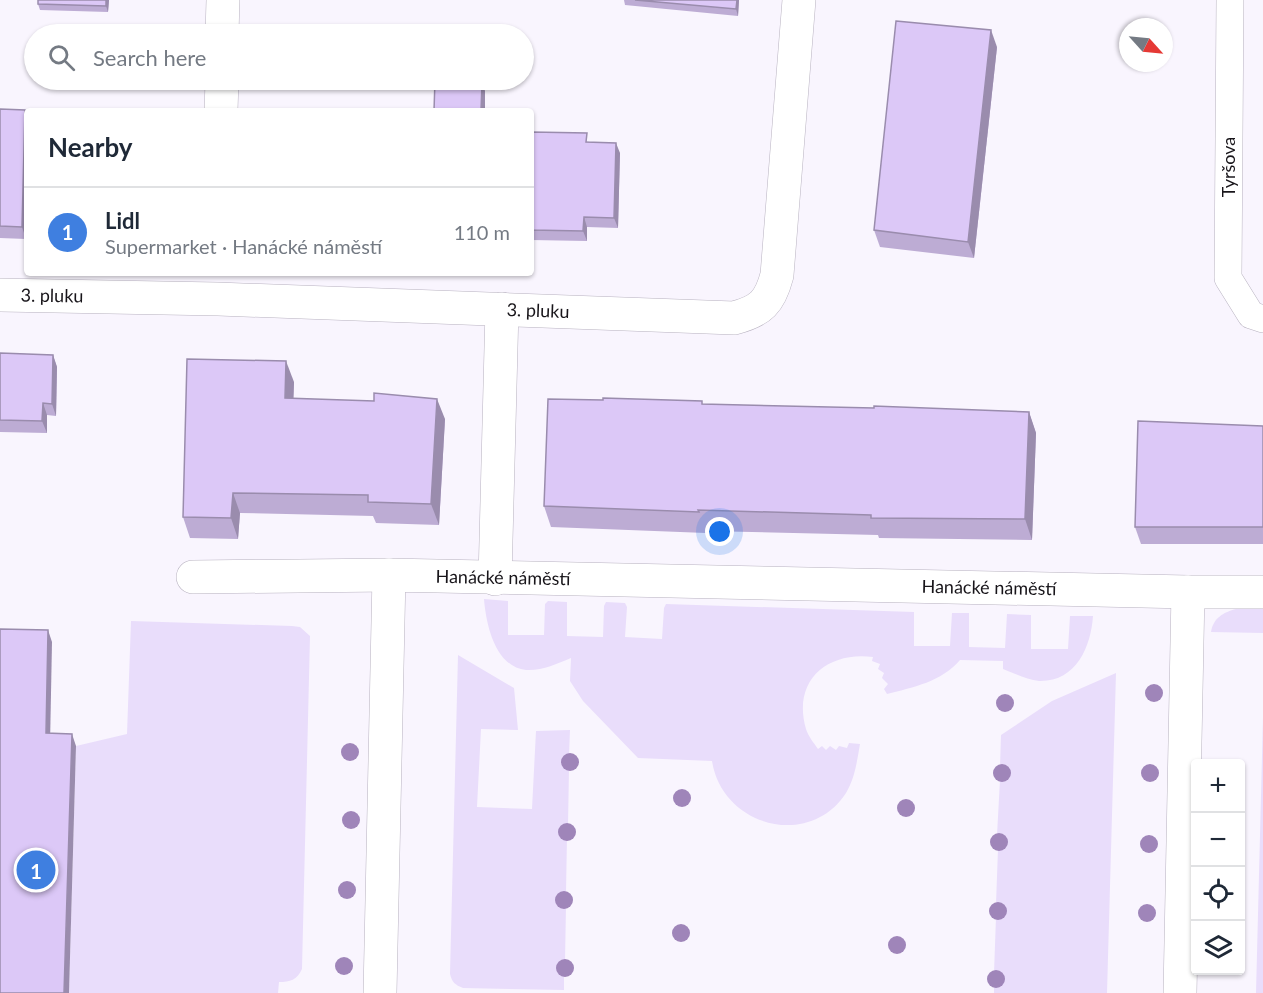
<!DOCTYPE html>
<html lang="en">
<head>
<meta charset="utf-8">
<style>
	:root { --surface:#fff; --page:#f2f2f3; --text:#1f2937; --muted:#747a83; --line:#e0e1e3; --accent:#d93025 }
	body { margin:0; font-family:Lato,sans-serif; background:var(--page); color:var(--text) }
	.controls { position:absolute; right:18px; bottom:18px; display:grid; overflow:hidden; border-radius:6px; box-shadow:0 2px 4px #0004 }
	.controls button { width:54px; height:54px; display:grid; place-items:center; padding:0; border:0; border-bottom:2px solid var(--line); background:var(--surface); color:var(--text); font:30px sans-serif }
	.compass { position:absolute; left:1119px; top:18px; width:54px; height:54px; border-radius:50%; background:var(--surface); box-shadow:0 2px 4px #0004; rotate:117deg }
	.you { position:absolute; left:720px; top:532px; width:21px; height:21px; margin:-15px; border:4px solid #fff; border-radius:50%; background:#1a73e8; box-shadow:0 0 0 9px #1a73e833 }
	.badge { display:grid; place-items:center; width:39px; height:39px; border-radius:50%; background:var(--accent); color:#fff; font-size:20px; font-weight:700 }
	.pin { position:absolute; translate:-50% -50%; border:3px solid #fff; box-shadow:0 2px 6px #0006 }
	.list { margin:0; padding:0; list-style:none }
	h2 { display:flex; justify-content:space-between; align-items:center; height:78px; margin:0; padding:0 24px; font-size:26px }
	h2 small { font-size:20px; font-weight:400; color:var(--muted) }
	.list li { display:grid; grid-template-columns:39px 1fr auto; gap:18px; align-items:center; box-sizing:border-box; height:90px; padding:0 24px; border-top:2px solid var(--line) }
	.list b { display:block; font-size:22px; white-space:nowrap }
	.list p { margin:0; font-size:20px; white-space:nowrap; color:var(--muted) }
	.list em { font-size:20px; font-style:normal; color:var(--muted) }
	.icon { flex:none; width:33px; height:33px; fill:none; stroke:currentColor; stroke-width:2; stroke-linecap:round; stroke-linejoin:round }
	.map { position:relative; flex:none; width:1263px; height:993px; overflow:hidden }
	.search { position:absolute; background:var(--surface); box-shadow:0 2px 4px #0004; left:24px; top:24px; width:510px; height:66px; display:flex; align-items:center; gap:15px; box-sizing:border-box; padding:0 21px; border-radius:33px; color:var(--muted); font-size:22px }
	.panel { position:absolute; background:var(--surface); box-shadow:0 2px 4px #0004; left:24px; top:108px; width:510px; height:168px; border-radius:6px }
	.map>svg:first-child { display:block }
	.green { fill:#e9ddfb }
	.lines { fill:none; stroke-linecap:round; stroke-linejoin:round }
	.service-casing { stroke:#b8b2c0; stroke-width:28 }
	.minor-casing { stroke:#b8b2c0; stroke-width:34 }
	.service { stroke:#fff; stroke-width:27 }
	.minor { stroke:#fff; stroke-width:33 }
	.tree { fill:#9f85b9 }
	.wall { fill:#bdacd4 }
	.shaded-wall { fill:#9a8cad }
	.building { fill:#dcc8f7; stroke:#9a8cad; stroke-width:1.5 }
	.labels { text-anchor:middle; stroke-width:4.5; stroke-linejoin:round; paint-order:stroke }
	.street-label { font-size:18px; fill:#18151a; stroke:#fff }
</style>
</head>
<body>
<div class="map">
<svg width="1263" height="993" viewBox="0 0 1263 993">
	<rect width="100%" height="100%" fill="#f9f5fe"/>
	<g class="green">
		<path d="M484,599l24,2v34h36l1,-31 3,-3 19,1v34l36,1 1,-31 2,-4 19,1 2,4 -2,30 37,2 2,-31 2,-4 248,8v34h36l2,-33h17v34l36,1 2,-34 24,1v34h37l2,-33h23c-2,31 -17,66 -54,65 -12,-1 -25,-8 -36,-12v-8l-43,-1c-19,22 -46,27 -73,34l-3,-5 4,-5 -6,-6 2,-5 -6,-4 2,-5 -8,-3 1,-4c-46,-6 -81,24 -67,72 2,7 8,14 12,20l4,-3 4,4 4,-4 6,4 3,-4 8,2 2,-5 11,1c-3,17 -5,34 -14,49 -37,57 -124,33 -134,-32l-74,-3 -55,-57 -13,-20 1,-23c-15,6 -29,13 -45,12 -31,-3 -40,-46 -42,-71z"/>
		<path d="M1236,609h27v24l-52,-1c2,-14 13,-20 25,-23z"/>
		<path d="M131,621l161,5 8,1 10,9 -8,333c-5,11 -12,13 -23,13l-1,11h-209l7,-247 51,-12z"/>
		<path d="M458,655l56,33 4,42 -37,-1 -4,78 55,2 4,-78 34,-1 -1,25 5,3 2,5 -2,4 -5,2 -1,56 5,2v9l-6,1 -1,55 5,3 2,4 -2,5 -5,2 -1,55 4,2 2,5 -2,5 -5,2v15l-101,-2c-8,-3 -11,-6 -13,-14z"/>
		<polygon points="1116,673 1107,993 994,993 994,986 989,984 988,979 989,974 994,973 996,917 991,915 989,911 991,906 996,904 998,849 993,846 991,842 993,837 997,835 1000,780 995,778 993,773 995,769 1000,767 1001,735 1052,701"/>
		<polygon points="1263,717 1263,993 1256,993"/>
	</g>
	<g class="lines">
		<defs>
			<polyline id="service" points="1230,0 1228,278 1251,315 1263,319"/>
			<g id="minor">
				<polyline points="222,34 223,0"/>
				<polyline points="221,111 222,80"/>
				<path d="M0,295l218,4 516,19c27,-7 36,-16 43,-43l22,-275"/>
				<polyline points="193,577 389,575"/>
				<polyline points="495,579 502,309"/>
				<polyline points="380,993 389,575 1188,592 1263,592"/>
				<polyline points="1180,993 1188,592"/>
			</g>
		</defs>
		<use href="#service" class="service-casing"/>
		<use href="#minor" class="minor-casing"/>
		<use href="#service" class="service"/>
		<use href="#minor" class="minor"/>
	</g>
	<g class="tree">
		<circle cx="1154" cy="693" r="9"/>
		<circle cx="1005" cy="703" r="9"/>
		<circle cx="350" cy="752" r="9"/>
		<circle cx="570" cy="762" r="9"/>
		<circle cx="1002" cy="773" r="9"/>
		<circle cx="1150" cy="773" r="9"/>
		<circle cx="682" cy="798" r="9"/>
		<circle cx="906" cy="808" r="9"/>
		<circle cx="351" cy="820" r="9"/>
		<circle cx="567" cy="832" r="9"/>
		<circle cx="999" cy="842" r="9"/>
		<circle cx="1149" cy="844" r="9"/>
		<circle cx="347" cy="890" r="9"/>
		<circle cx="564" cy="900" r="9"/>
		<circle cx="998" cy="911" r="9"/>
		<circle cx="1147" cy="913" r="9"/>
		<circle cx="681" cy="933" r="9"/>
		<circle cx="897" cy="945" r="9"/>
		<circle cx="344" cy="966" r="9"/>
		<circle cx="565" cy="968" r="9"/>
		<circle cx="996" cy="979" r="9"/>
	</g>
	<g class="wall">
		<polygon points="109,0 108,12 40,10 38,4"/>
		<polygon points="624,0 739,0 738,16 625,5"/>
		<polygon points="997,47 974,258 880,247 874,230"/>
		<polygon points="0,109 26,239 0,238"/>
		<polygon points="531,132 590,142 620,153 618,228 587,227 587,241 531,240"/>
		<polygon points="0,353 53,355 57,367 56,416 47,415 47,433 0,432"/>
		<polygon points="294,382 293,398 445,419 439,525 376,523 373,516 240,513 238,539 190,538 183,517"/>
		<polygon points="702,404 1029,412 1036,433 1032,540 879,538 878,535 705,531 706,533 551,527 544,506"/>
		<polygon points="1263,426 1263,544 1141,544 1135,527"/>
	</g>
	<g class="shaded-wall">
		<polygon points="106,0 109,0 108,12 106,6"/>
		<polygon points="737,0 739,0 738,16 736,9"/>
		<polygon points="991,30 997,47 974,258 968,242"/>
		<polygon points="482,82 485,91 485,111 481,111"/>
		<polygon points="25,110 27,115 26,239 22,227"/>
		<polygon points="616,143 620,153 618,228 614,218"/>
		<polygon points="584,217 587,227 587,241 583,231"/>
		<polygon points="53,355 57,367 56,416 52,404"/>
		<polygon points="286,361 294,382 293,418 285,398"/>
		<polygon points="437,399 445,419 439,525 431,504"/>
		<polygon points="43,403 47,415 47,433 42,421"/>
		<polygon points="1029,412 1036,433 1032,540 1025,519"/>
		<polygon points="233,493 240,513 238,539 231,518"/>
		<polygon points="48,630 52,642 50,745 46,733"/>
		<polygon points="72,734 76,746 69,993 64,993"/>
	</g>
	<g class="building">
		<polygon points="38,0 106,0 106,6 38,4"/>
		<polygon points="635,0 737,0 736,9"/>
		<polygon points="896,21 991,30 968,242 874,230"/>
		<polygon points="435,80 482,82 481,111 434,111"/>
		<polygon points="0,109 25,110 22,227 0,226"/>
		<polygon points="531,132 587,133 586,142 616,143 614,218 584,217 583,231 531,230"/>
		<polygon points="0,353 53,355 52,404 43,403 42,421 0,420"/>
		<polygon points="187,359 286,361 285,398 374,401 374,393 437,399 431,504 368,502 368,495 233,493 231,518 183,517"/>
		<polygon points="603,398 702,401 702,404 874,408 874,406 1029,412 1025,519 871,518 871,515 698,510 699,512 544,506 548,399 603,400"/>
		<polygon points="1138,421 1263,426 1263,527 1135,527"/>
		<polygon points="0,629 48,630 46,733 72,734 64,993 0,993"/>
	</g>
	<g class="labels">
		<g class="street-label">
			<text transform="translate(1229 167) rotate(-90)" y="6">Tyršova</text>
			<text transform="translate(52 296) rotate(1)" y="6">3. pluku</text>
			<text transform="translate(538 311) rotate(2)" y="6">3. pluku</text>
			<text transform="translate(503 578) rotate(1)" y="6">Hanácké náměstí</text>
			<text transform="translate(989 588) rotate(1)" y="6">Hanácké náměstí</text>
		</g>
	</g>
</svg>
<div class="controls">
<button>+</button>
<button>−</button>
<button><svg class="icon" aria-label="locate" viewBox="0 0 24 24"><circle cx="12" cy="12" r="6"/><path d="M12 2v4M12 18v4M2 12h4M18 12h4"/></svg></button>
<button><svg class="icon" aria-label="layers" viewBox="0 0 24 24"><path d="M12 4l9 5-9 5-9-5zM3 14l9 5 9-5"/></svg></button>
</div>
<svg class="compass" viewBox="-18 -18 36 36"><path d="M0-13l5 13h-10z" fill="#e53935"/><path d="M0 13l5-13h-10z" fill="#747a83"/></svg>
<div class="you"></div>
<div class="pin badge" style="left:36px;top:870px;background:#3f7fe0">1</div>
<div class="search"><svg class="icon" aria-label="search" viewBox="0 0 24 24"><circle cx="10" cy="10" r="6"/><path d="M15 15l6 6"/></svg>Search here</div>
<section class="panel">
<h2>Nearby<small></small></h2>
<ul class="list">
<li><span class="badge" style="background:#3f7fe0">1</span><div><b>Lidl</b><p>Supermarket · Hanácké náměstí</p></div><em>110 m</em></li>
</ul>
</section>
</div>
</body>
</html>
